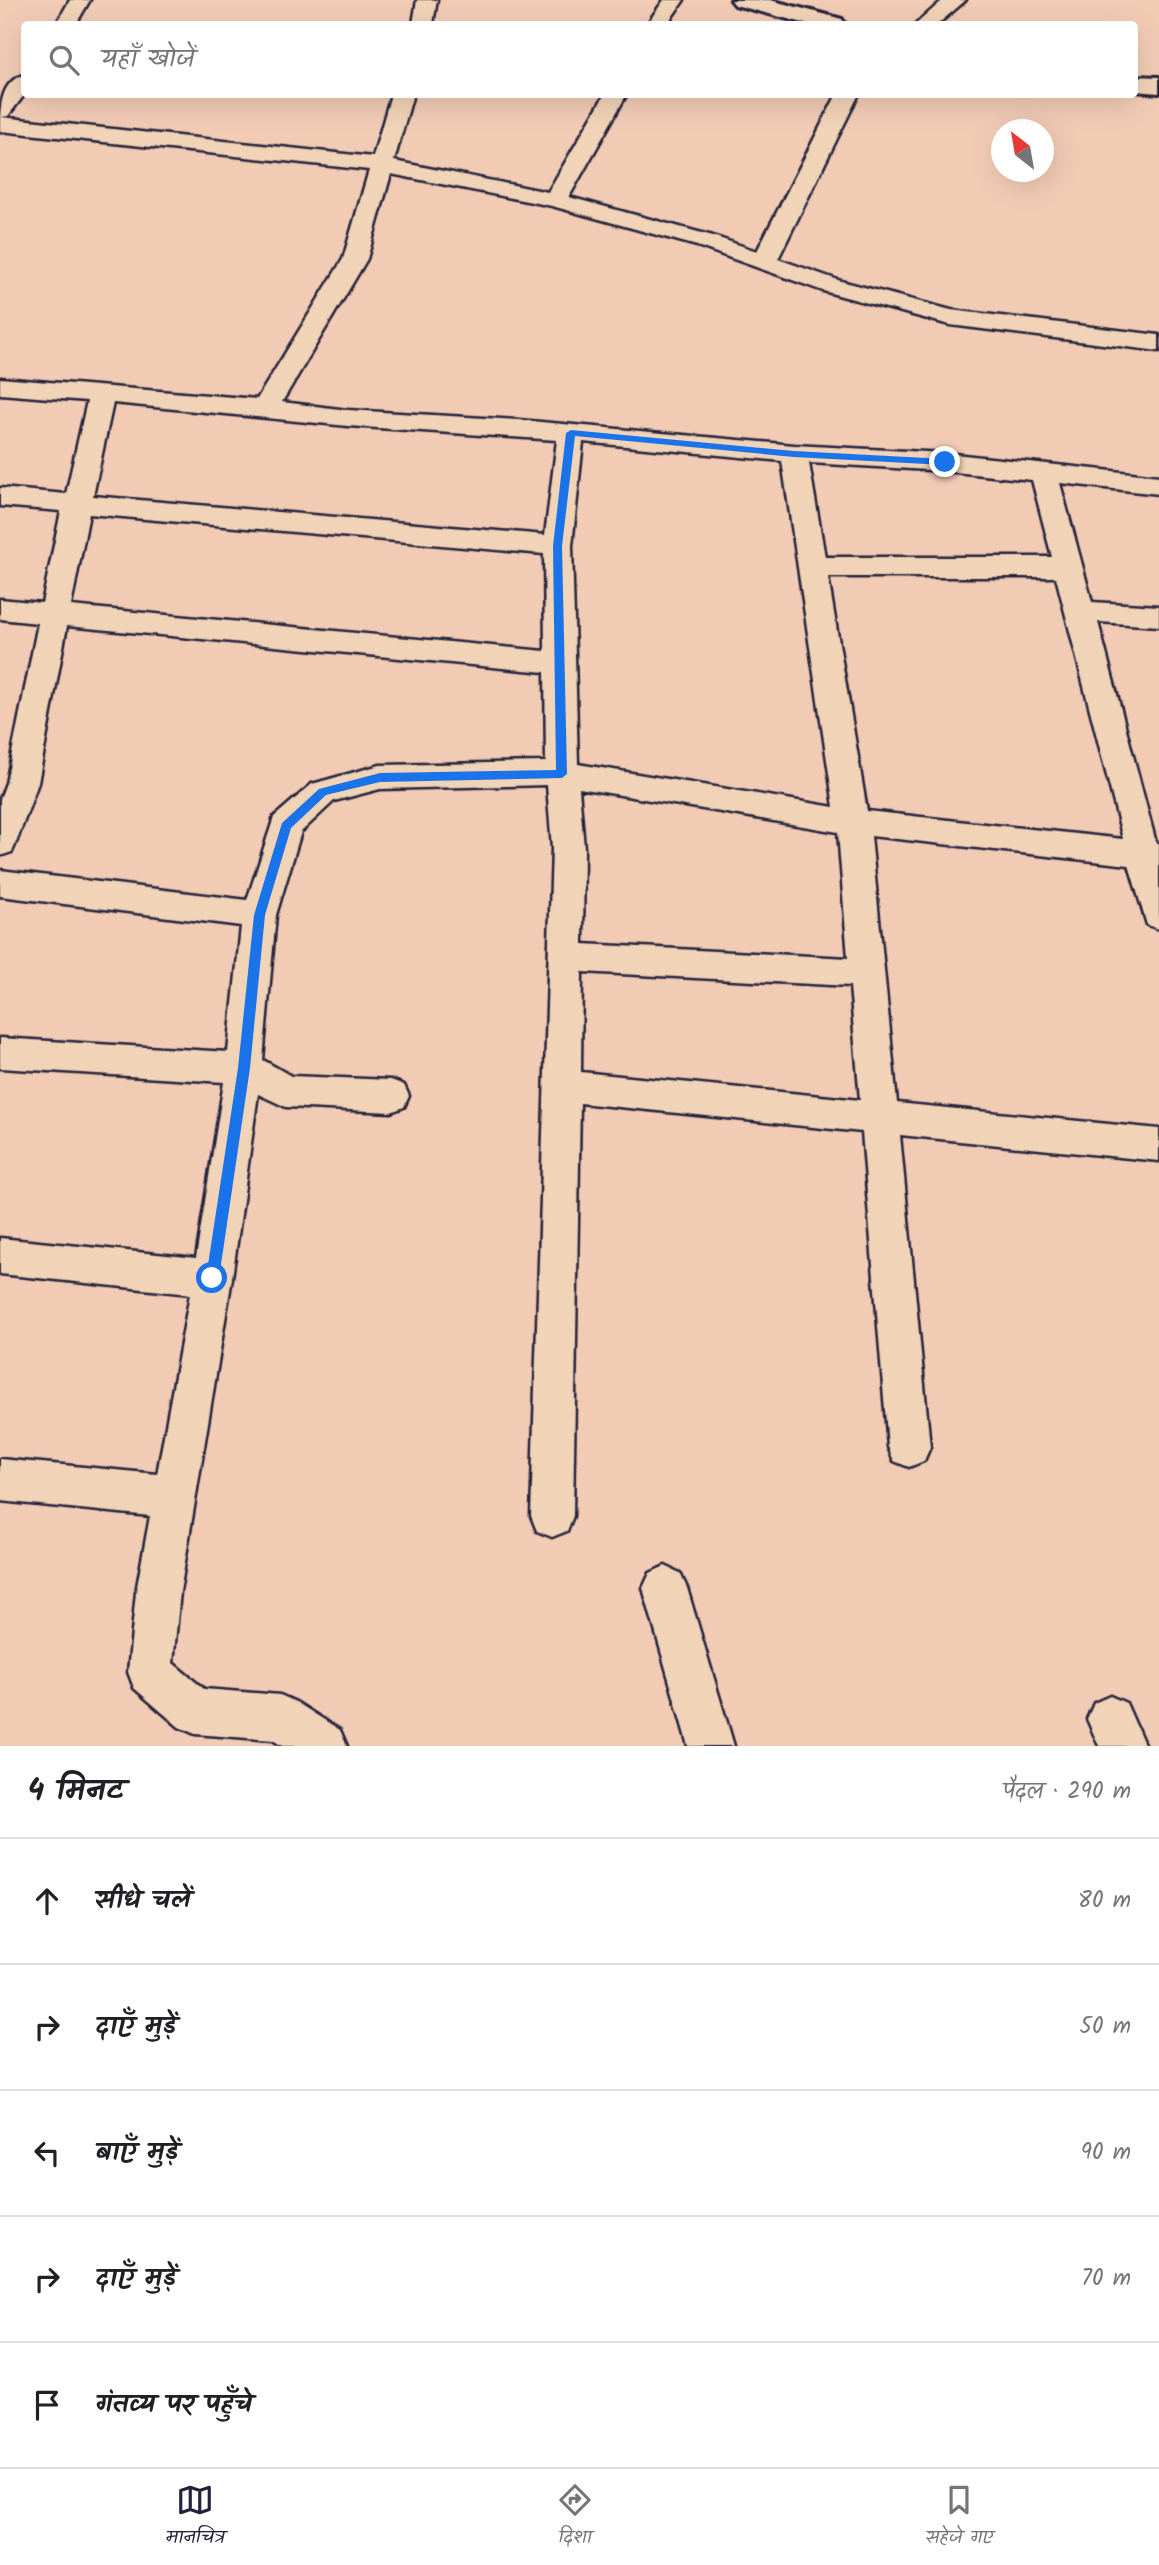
<!DOCTYPE html>
<html lang="hi">
<head>
<meta charset="utf-8">
<style>
	:root { --surface:#fff; --page:#f6f6f6; --text:#202124; --muted:#757577; --line:#e0e0e0; --accent:#22223b }
	body { margin:0; font-family:Kalam,"Playpen Sans Deva",sans-serif; background:var(--page); color:var(--text) }
	.compass { position:absolute; left:991px; top:119px; width:63px; height:63px; border-radius:50%; background:var(--surface); box-shadow:0 7px 28px #0002; rotate:329deg }
	.stop { position:absolute; width:21px; height:21px; margin:-16px; border:5px solid #1a73e8; border-radius:50%; background:#fff }
	.stop.end { background:#1a73e8; border-color:#fff; box-shadow:0 2px 7px #0008 }
	.list { margin:0; padding:0; list-style:none }
	h2 { display:flex; justify-content:space-between; align-items:center; height:91px; margin:0; padding:0 28px; font-size:30px }
	h2 small { font-size:23px; font-weight:400; color:var(--muted) }
	.list li { display:grid; grid-template-columns:46px 1fr auto; gap:21px; align-items:center; box-sizing:border-box; height:126px; padding:0 28px; border-top:2px solid var(--line) }
	.list b { display:block; font-size:26px; white-space:nowrap }
	.list em { font-size:23px; font-style:normal; color:var(--muted) }
	.icon { flex:none; width:38px; height:38px; fill:none; stroke:currentColor; stroke-width:2; stroke-linecap:round; stroke-linejoin:round }
	.map { position:relative; flex:none; width:1159px; height:1746px; overflow:hidden }
	.search { position:absolute; background:var(--surface); box-shadow:0 7px 28px #0002; left:21px; right:21px; top:21px; height:77px; display:flex; align-items:center; gap:18px; box-sizing:border-box; padding:0 24px; border-radius:7px; color:var(--muted); font-size:26px }
	.sheet { height:721px; background:var(--surface) }
	nav { display:flex; justify-content:space-around; align-items:center; box-sizing:border-box; height:98px; border-top:2px solid var(--line); background:var(--surface); font-size:19px; color:var(--muted) }
	nav a { display:grid; justify-items:center; gap:4px }
	nav .on { color:var(--accent) }
	.map>svg:first-child { display:block }
	.lines { fill:none; stroke-linecap:round; stroke-linejoin:round }
	.minor-casing { stroke:#22223b; stroke-width:5 }
	.trunk-casing { stroke:#22223b; stroke-width:6 }
	.minor { fill:#f1d3b7; fill-rule:evenodd }
	.trunk { fill:#f1d3b7; fill-rule:evenodd }
	.route { fill:#1a73e8 }
</style>
</head>
<body>
<div class="map">
<svg width="1159" height="1746" viewBox="0 0 1159 1746">
	<rect width="100%" height="100%" fill="#f2cbb5"/>
	<filter id="ink" filterUnits="userSpaceOnUse"><feTurbulence type="fractalNoise" baseFrequency=".0143" numOctaves="2"/><feDisplacementMap in="SourceGraphic" scale="14" xChannelSelector="R" yChannelSelector="G"/><feConvolveMatrix kernelMatrix="1 2 1 2 8 2 1 2 1" color-interpolation-filters="sRGB"/></filter>
	<g filter="url(#ink)">
		<g class="lines">
			<defs>
				<g id="minor">
					<polygon points="70,0 90,0 76,24 56,24"/>
					<polygon points="417,0 437,0 433,24 413,24"/>
					<polygon points="664,0 684,0 667,24 647,24"/>
					<polygon points="943,0 966,0 938,24 916,24"/>
					<path d="M24,75l1,19 -17,22 -7,1 372,40 18,-63h22l-19,67 154,31 57,-98h22l-58,103 144,39 44,15 80,-157h22l-81,165 63,22 110,29 208,25v16l-209,-26 -127,-34 -126,-45 -145,-40 -161,-32 -24,85 -85,143 66,8 171,10 275,25 151,8 214,23v18l-99,-11 32,119 67,4v20l-61,-4 58,221h3v86l-12,-4 -18,-60 -258,-29 26,267 262,26v32l-259,-26 30,312 -6,14 -15,6 -15,-6 -6,-14 -26,-315 -282,-29 -7,413 -6,15 -15,6 -15,-6 -6,-15 21,-668 -5,-63 -167,4 -46,12 -33,31 -25,83 -13,145 28,16 100,4 13,5 5,11 -5,11 -13,5 -105,-5 -28,-13 -26,184 -52,314 -7,71 31,26 76,6 16,7 44,28 7,16h-65l-9,-6 -78,-6 -16,-7 -45,-39 -6,-16 8,-80 14,-76 -150,-15v-42l157,15 33,-180 -190,-20v-36l196,20 28,-176 -224,-14v-30l228,14 13,-126 -241,-30v-26l247,30 27,-83 38,-33 68,-19 166,-3 -1,-90 -478,-46 -29,157 -22,60 -4,9 -12,4v-57l6,-16 32,-160 -38,-4v-20l42,4 19,-92 -61,-5v-18l66,6 21,-93 -87,-7v-16l257,21 86,-140 26,-89 -369,-39c0,-22 0,-50 24,-56zM113,403l235,23 209,14 -12,95 -452,-39zM583,442l199,19 52,346 -256,-43 -6,-218zM809,463l136,8 87,9 20,77h-227zM89,514l455,40 1,97 -474,-45zM828,577h228l67,262 -256,-28zM579,788l259,44 10,126 -265,-14 1,-96zM582,972l268,14 10,114 -279,-28z"/>
					<polygon points="665,1566 680,1573 687,1588 734,1746 688,1746 643,1588 650,1573"/>
					<polygon points="1110,1696 1126,1703 1145,1746 1099,1746 1087,1719 1094,1703"/>
				</g>
				<g id="trunk">
					<polygon points="731,0 770,0 842,19 845,24 807,24 735,5"/>
					<polygon points="1134,76 1159,77 1159,93 1134,91"/>
				</g>
			</defs>
			<use href="#minor" class="minor-casing"/>
			<use href="#trunk" class="trunk-casing"/>
			<use href="#minor" class="minor"/>
			<use href="#trunk" class="trunk"/>
		</g>
	</g>
	<polygon class="route" points="571,430 794,451 945,459 949,462 945,465 794,457 575,436 562,546 567,774 562,778 380,782 326,795 291,828 265,915 250,1068 219,1278 212,1284 208,1283 206,1278 238,1068 254,915 282,823 319,789 380,773 556,770 553,546 566,433"/>
</svg>
<svg class="compass" viewBox="-18 -18 36 36"><path d="M0-13l5 13h-10z" fill="#e53935"/><path d="M0 13l5-13h-10z" fill="#757577"/></svg>
<div class="stop" style="left:212px;top:1278px"></div>
<div class="stop end" style="left:945px;top:462px"></div>
<div class="search"><svg class="icon" aria-label="search" viewBox="0 0 24 24"><circle cx="10" cy="10" r="6"/><path d="M15 15l6 6"/></svg>यहाँ खोजें</div>
</div>
<section class="sheet">
<h2>4 मिनट<small>पैदल · 290 m</small></h2>
<ul class="list">
<li><svg class="icon" aria-label="ahead" viewBox="0 0 24 24"><path d="M12 20V5M6 11l6-6 6 6"/></svg><div><b>सीधे चलें</b></div><em>80 m</em></li>
<li><svg class="icon" aria-label="right" viewBox="0 0 24 24"><path d="M7 20v-9h11M14 6l5 5-5 5"/></svg><div><b>दाएँ मुड़ें</b></div><em>50 m</em></li>
<li><svg class="icon" aria-label="left" viewBox="0 0 24 24"><path d="M17 20v-9H6M10 6l-5 5 5 5"/></svg><div><b>बाएँ मुड़ें</b></div><em>90 m</em></li>
<li><svg class="icon" aria-label="right" viewBox="0 0 24 24"><path d="M7 20v-9h11M14 6l5 5-5 5"/></svg><div><b>दाएँ मुड़ें</b></div><em>70 m</em></li>
<li><svg class="icon" aria-label="arrive" viewBox="0 0 24 24"><path d="M6 21V4h12l-3 4 3 4H6"/></svg><div><b>गंतव्य पर पहुँचे</b></div></li>
</ul>
</section>
<nav>
<a class="on"><svg class="icon" aria-label="map" viewBox="0 0 24 24"><path d="M3 6l6-2 6 2 6-2v14l-6 2-6-2-6 2zM9 4v14M15 6v14"/></svg>मानचित्र</a>
<a><svg class="icon" aria-label="directions" viewBox="0 0 24 24"><path d="M12 3l9 9-9 9-9-9zM9 14v-3h6M13 9l2 2-2 2"/></svg>दिशा</a>
<a><svg class="icon" aria-label="saved" viewBox="0 0 24 24"><path d="M7 4h10v16l-5-4-5 4z"/></svg>सहेजे गए</a>
</nav>
</body>
</html>
